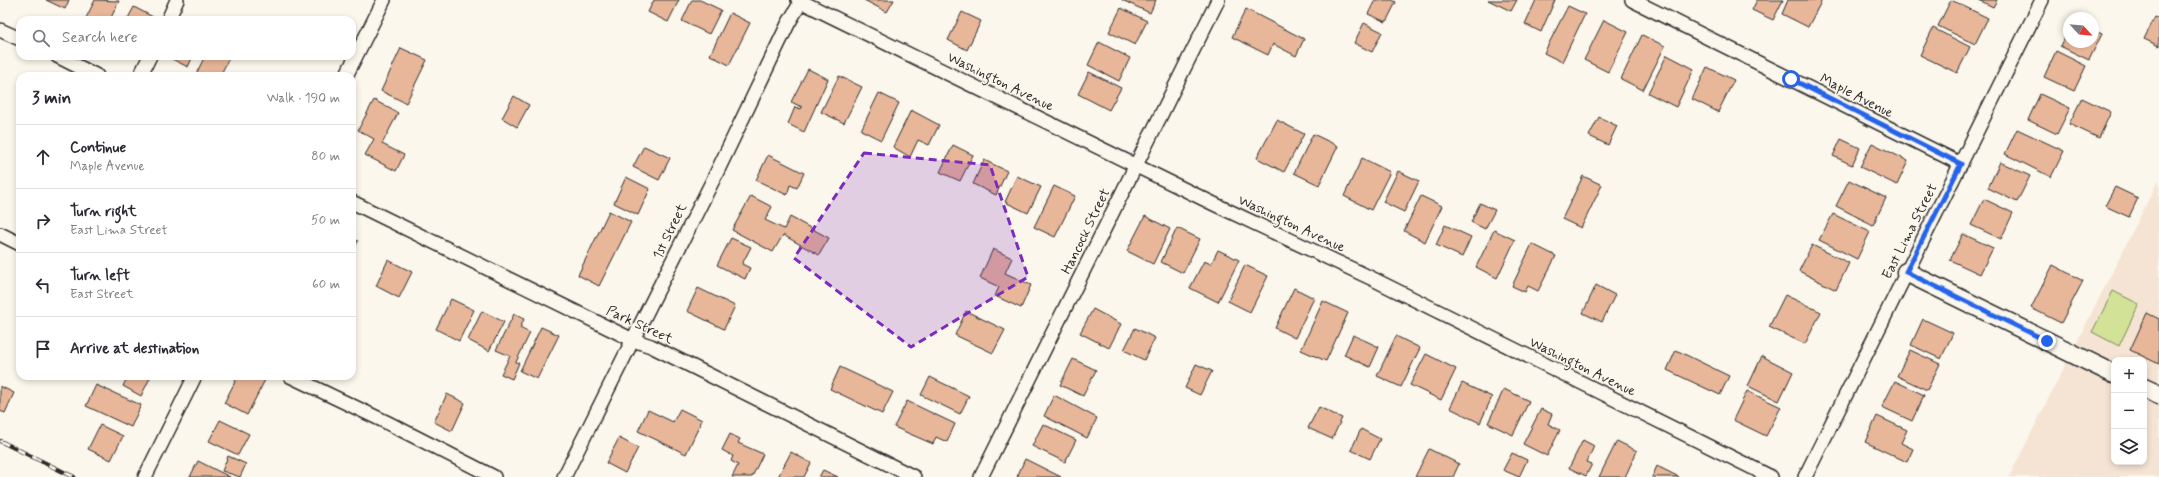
<!DOCTYPE html>
<html lang="en">
<head>
<meta charset="utf-8">
<style>
	:root { --surface:#fff; --page:#f7f7f7; --text:#2b2b33; --muted:#7c7c81; --line:#e1e1e2 }
	body { margin:0; font-family:Mynerve,sans-serif; background:var(--page); color:var(--text) }
	.controls { position:absolute; right:12px; bottom:12px; display:grid; overflow:hidden; border-radius:8px; box-shadow:0 2px 6px #0003 }
	.controls button { width:36px; height:36px; display:grid; place-items:center; padding:0; border:0; border-bottom:1px solid var(--line); background:var(--surface); color:var(--text); font:20px sans-serif }
	.compass { position:absolute; left:2063px; top:12px; width:36px; height:36px; border-radius:50%; background:var(--surface); box-shadow:0 2px 6px #0003; rotate:116deg }
	.stop { position:absolute; width:12px; height:12px; margin:-9px; border:3px solid #2563eb; border-radius:50%; background:#fff }
	.stop.end { background:#2563eb; border-color:#fff; box-shadow:0 1px 4px #0008 }
	.list { margin:0; padding:0; list-style:none }
	h2 { display:flex; justify-content:space-between; align-items:center; height:52px; margin:0; padding:0 16px; font-size:17px }
	h2 small { font-size:13px; font-weight:400; color:var(--muted) }
	.list li { display:grid; grid-template-columns:26px 1fr auto; gap:12px; align-items:center; box-sizing:border-box; height:64px; padding:0 16px; border-top:1px solid var(--line) }
	.list b { display:block; font-size:15px; white-space:nowrap }
	.list p { margin:0; font-size:13px; white-space:nowrap; color:var(--muted) }
	.list em { font-size:13px; font-style:normal; color:var(--muted) }
	.icon { flex:none; width:22px; height:22px; fill:none; stroke:currentColor; stroke-width:2; stroke-linecap:round; stroke-linejoin:round }
	.map { position:relative; flex:none; width:2159px; height:477px; overflow:hidden }
	.search { position:absolute; background:var(--surface); box-shadow:0 2px 6px #0003; left:16px; top:16px; width:340px; height:44px; display:flex; align-items:center; gap:10px; box-sizing:border-box; padding:0 14px; border-radius:12px; color:var(--muted); font-size:15px }
	.panel { position:absolute; background:var(--surface); box-shadow:0 2px 6px #0003; left:16px; top:72px; width:340px; height:308px; border-radius:12px }
	.map>svg:first-child { display:block }
	.built { fill:#f5e4d3; fill-rule:evenodd }
	.green { fill:#d2e296; stroke:#7e8660 }
	.building { fill:#e8b699; stroke:#2b2b2b }
	.lines { fill:none; stroke-linecap:round; stroke-linejoin:round }
	.street-casing { stroke:#2b2b2b; stroke-width:16 }
	.secondary-casing { stroke:#2b2b2b; stroke-width:21 }
	.street { stroke:#fbf7ec; stroke-width:13 }
	.secondary { stroke:#fbf7ec; stroke-width:18 }
	.rail-casing { stroke:#2b2b2b; stroke-width:4.5 }
	.rail { stroke:#fbf7ec; stroke-width:3; stroke-dasharray:9; stroke-linecap:butt }
	.route { stroke:#2563eb; stroke-width:5 }
	.marked { fill:#7b2cbf; fill-opacity:0.2; stroke:#7b2cbf; stroke-width:3; stroke-dasharray:8 5; stroke-linejoin:round }
	.labels { text-anchor:middle; stroke-width:3; stroke-linejoin:round; paint-order:stroke }
	.street-label { font-size:14px; fill:#2b2b2b; stroke:#fbf7ec }
</style>
</head>
<body>
<div class="map">
<svg width="2159" height="477" viewBox="0 0 2159 477">
	<rect width="100%" height="100%" fill="#fbf7ec"/>
	<filter id="ink" filterUnits="userSpaceOnUse"><feTurbulence type="fractalNoise" baseFrequency=".025" numOctaves="2"/><feDisplacementMap in="SourceGraphic" scale="8" xChannelSelector="R" yChannelSelector="G"/><feConvolveMatrix kernelMatrix="1 2 1 2 8 2 1 2 1" color-interpolation-filters="sRGB"/></filter>
	<g filter="url(#ink)">
		<path class="built" d="M2159,179v298h-150zM2114,360h30v102h-30z"/>
		<polygon class="green" points="2113,291 2139,304 2119,346 2092,332"/>
		<g class="building">
			<polygon points="46,0 69,0 65,9"/>
			<polygon points="95,0 119,1 110,20 85,20"/>
			<polygon points="654,0 679,0 668,22 648,12"/>
			<polygon points="692,0 700,0 721,10 709,34 682,21"/>
			<polygon points="864,0 894,0 887,12"/>
			<polygon points="1122,0 1156,0 1150,13"/>
			<polygon points="1375,0 1392,0 1396,2 1386,22 1368,14"/>
			<polygon points="1488,0 1517,0 1511,11"/>
			<polygon points="1536,0 1555,0 1541,32 1525,24"/>
			<polygon points="1757,0 1783,0 1773,20 1752,10"/>
			<polygon points="1788,0 1822,0 1808,27 1782,14"/>
			<polygon points="1951,0 1988,18 1975,44 1938,26"/>
			<polygon points="1979,0 1997,0 1993,7"/>
			<polygon points="1568,6 1585,14 1562,62 1544,53"/>
			<polygon points="134,7 153,17 151,20 127,20"/>
			<polygon points="1121,8 1147,21 1135,45 1109,32"/>
			<polygon points="1246,9 1304,39 1296,56 1273,44 1268,55 1232,37"/>
			<polygon points="962,12 981,21 967,50 948,40"/>
			<polygon points="730,13 750,23 729,65 710,55"/>
			<polygon points="2155,17 2159,19 2159,46 2144,39"/>
			<polygon points="1604,20 1628,32 1608,72 1584,60"/>
			<polygon points="1364,23 1382,32 1372,52 1354,43"/>
			<polygon points="2069,27 2069,42 2093,42 2093,30 2102,34 2089,60 2060,46"/>
			<polygon points="1933,28 1970,47 1957,73 1920,55"/>
			<polygon points="1642,35 1665,46 1643,90 1621,79"/>
			<polygon points="1099,42 1130,58 1119,81 1088,65"/>
			<polygon points="401,48 427,60 406,103 381,91"/>
			<polygon points="2056,51 2086,66 2074,91 2044,77"/>
			<polygon points="1667,55 1694,69 1676,107 1648,93"/>
			<polygon points="166,56 193,56 188,67"/>
			<polygon points="205,56 230,56 220,76 195,76"/>
			<polygon points="1707,67 1734,80 1718,112 1692,99"/>
			<polygon points="808,69 828,79 804,132 788,124 795,107 801,109 802,107 791,102"/>
			<polygon points="1089,72 1121,88 1109,110 1078,94"/>
			<polygon points="839,76 862,87 844,123 821,112"/>
			<polygon points="879,93 899,103 881,140 861,130"/>
			<polygon points="2040,94 2070,108 2057,134 2028,120"/>
			<polygon points="514,96 529,105 517,127 502,118"/>
			<polygon points="2082,98 2111,112 2099,138 2069,124"/>
			<polygon points="374,100 398,113 382,144 404,155 396,171 365,155 374,139 358,130"/>
			<polygon points="911,110 939,125 929,145 918,140 910,157 893,147"/>
			<polygon points="1599,117 1617,126 1608,145 1589,136"/>
			<polygon points="1277,120 1304,134 1284,172 1257,158"/>
			<polygon points="2017,129 2064,151 2051,177 2005,154"/>
			<polygon points="1313,134 1338,146 1319,185 1294,173"/>
			<polygon points="1841,139 1860,148 1852,165 1833,156"/>
			<polygon points="1872,143 1908,161 1897,185 1860,167"/>
			<polygon points="953,145 973,155 960,181 940,172"/>
			<polygon points="644,146 670,158 659,180 633,167"/>
			<polygon points="768,155 804,173 797,188 790,185 787,195 756,180"/>
			<polygon points="1362,158 1390,172 1371,210 1344,196"/>
			<polygon points="984,160 1007,171 996,195 973,184"/>
			<polygon points="2000,162 2030,176 2017,202 1988,188"/>
			<polygon points="1398,171 1419,181 1404,212 1383,202"/>
			<polygon points="1017,176 1041,187 1028,213 1005,202"/>
			<polygon points="1583,176 1602,185 1581,228 1562,219"/>
			<polygon points="626,177 650,189 638,215 614,203"/>
			<polygon points="1849,180 1886,198 1873,225 1836,206"/>
			<polygon points="1054,186 1075,196 1055,237 1034,227"/>
			<polygon points="2115,187 2138,198 2129,217 2105,206"/>
			<polygon points="751,196 772,207 765,220 784,229 790,217 829,238 819,255 783,235 773,252 732,230"/>
			<polygon points="1421,196 1442,206 1425,242 1404,231"/>
			<polygon points="1984,199 2013,213 2001,239 1971,225"/>
			<polygon points="1480,203 1495,210 1485,229 1471,222"/>
			<polygon points="609,211 631,222 599,286 578,275"/>
			<polygon points="1833,214 1870,232 1857,259 1819,240"/>
			<polygon points="1145,216 1170,229 1153,264 1127,251"/>
			<polygon points="1445,225 1471,237 1462,257 1436,245"/>
			<polygon points="1177,228 1200,239 1183,273 1161,262"/>
			<polygon points="1494,230 1515,240 1497,278 1476,267"/>
			<polygon points="1963,234 1993,248 1980,274 1950,260"/>
			<polygon points="352,238 358,241 352,254"/>
			<polygon points="731,238 751,247 742,264 750,268 745,279 717,265"/>
			<polygon points="1532,244 1556,256 1538,291 1528,286 1525,292 1512,286"/>
			<polygon points="1812,245 1849,263 1836,290 1799,271"/>
			<polygon points="993,249 1012,258 1005,273 1031,285 1021,308 995,296 999,287 980,278"/>
			<polygon points="1218,250 1239,260 1218,302 1190,288 1204,261 1211,264"/>
			<polygon points="388,260 412,272 399,298 376,286"/>
			<polygon points="1245,265 1268,276 1250,312 1228,301"/>
			<polygon points="2053,265 2083,281 2061,323 2031,308"/>
			<polygon points="1596,285 1615,295 1602,322 1583,313"/>
			<polygon points="698,288 735,306 724,329 687,311"/>
			<polygon points="1294,288 1314,298 1295,338 1275,328"/>
			<polygon points="1785,295 1821,312 1805,344 1769,327"/>
			<polygon points="451,299 474,310 459,341 436,329"/>
			<polygon points="1323,301 1348,313 1326,361 1301,350"/>
			<polygon points="1093,309 1121,324 1109,348 1080,333"/>
			<polygon points="482,311 504,322 489,351 468,340"/>
			<polygon points="966,311 1005,330 993,353 955,335"/>
			<polygon points="2147,313 2159,319 2159,364 2130,350"/>
			<polygon points="514,314 524,319 520,328 530,333 516,362 519,363 512,379 501,374 510,356 496,350"/>
			<polygon points="1923,319 1953,333 1941,359 1911,345"/>
			<polygon points="541,327 559,335 537,379 520,371"/>
			<polygon points="1135,328 1155,338 1144,360 1124,350"/>
			<polygon points="1353,335 1379,347 1370,367 1344,355"/>
			<polygon points="1396,336 1420,348 1401,387 1377,376"/>
			<polygon points="1676,350 1729,376 1720,395 1667,370"/>
			<polygon points="1910,350 1940,364 1927,390 1897,376"/>
			<polygon points="1426,354 1456,369 1441,400 1410,385"/>
			<polygon points="1762,356 1793,372 1779,401 1748,386"/>
			<polygon points="1073,359 1096,370 1083,396 1060,385"/>
			<polygon points="1196,364 1212,371 1200,395 1185,388"/>
			<polygon points="840,367 893,392 882,414 830,389"/>
			<polygon points="128,376 151,376 141,396 123,386"/>
			<polygon points="238,376 267,376 247,415 224,403"/>
			<polygon points="930,377 969,396 960,414 921,395"/>
			<polygon points="1895,381 1924,395 1912,421 1882,407"/>
			<polygon points="1462,383 1492,397 1480,423 1450,408"/>
			<polygon points="96,385 141,405 131,427 86,406"/>
			<polygon points="0,386 14,393 5,413 0,411"/>
			<polygon points="1504,389 1529,401 1513,435 1488,423"/>
			<polygon points="1747,391 1781,407 1766,436 1733,420"/>
			<polygon points="447,394 465,403 452,431 434,422"/>
			<polygon points="1054,395 1097,418 1087,438 1044,416"/>
			<polygon points="907,401 955,424 947,442 936,437 933,444 894,427"/>
			<polygon points="1319,407 1342,418 1332,439 1308,428"/>
			<polygon points="680,409 702,420 686,454 638,431 648,410 673,422"/>
			<polygon points="1541,409 1552,414 1548,424 1560,430 1547,456 1523,444"/>
			<polygon points="1877,416 1907,430 1901,443 1913,449 1907,462 1865,442"/>
			<polygon points="220,420 249,434 238,455 209,441"/>
			<polygon points="1043,424 1076,440 1065,462 1032,446"/>
			<polygon points="100,425 123,436 111,460 88,449"/>
			<polygon points="1361,429 1380,439 1370,459 1351,450"/>
			<polygon points="730,434 740,439 738,443 763,454 752,477 732,477 738,465 731,461 733,456 722,450"/>
			<polygon points="619,438 638,448 625,473 606,463"/>
			<polygon points="1583,440 1594,446 1587,462 1592,464 1586,476 1569,468"/>
			<polygon points="1617,441 1637,451 1625,477 1599,477"/>
			<polygon points="1429,449 1459,464 1453,477 1415,477"/>
			<polygon points="791,452 811,463 804,477 778,477"/>
			<polygon points="1512,453 1527,460 1519,477 1503,470"/>
			<polygon points="228,456 246,464 240,477 222,471"/>
			<polygon points="1025,459 1061,477 1017,477"/>
			<polygon points="198,461 230,477 190,477"/>
			<polygon points="1657,466 1679,477 1652,477"/>
			<polygon points="823,470 838,477 819,477"/>
		</g>
		<g class="lines">
			<defs>
				<g id="street">
					<polyline points="798,0 1214,204 1373,279 1771,477"/>
					<polyline points="1632,0 1961,164"/>
					<polyline points="168,20 177,0"/>
					<polyline points="0,30 20,39"/>
					<polyline points="57,56 97,76"/>
					<polyline points="140,76 150,56"/>
					<polyline points="346,76 384,0"/>
					<polyline points="352,202 633,340 651,346 914,477"/>
					<polyline points="0,234 20,244"/>
					<polyline points="290,376 386,422 494,477"/>
					<polyline points="145,477 195,376"/>
					<polyline points="564,477 716,174 788,24 802,0"/>
					<polyline points="981,477 1218,0"/>
					<polyline points="1805,477 2042,0"/>
				</g>
				<g id="secondary">
					<polyline points="1906,272 2114,374"/>
					<polyline points="2144,388 2159,395"/>
				</g>
			</defs>
			<use href="#street" class="street-casing"/>
			<use href="#secondary" class="secondary-casing"/>
			<use href="#street" class="street"/>
			<use href="#secondary" class="secondary"/>
			<defs>
				<polyline id="rail" points="0,441 74,477"/>
			</defs>
			<use href="#rail" class="rail-casing"/>
			<use href="#rail" class="rail"/>
		</g>
	</g>
	<g class="lines" filter="url(#ink)">
		<polyline class="route" points="1791,79 1961,164 1906,272 2047,341"/>
	</g>
	<path class="marked" d="M864,153l126,12 38,112 -117,70 -117,-89z"/>
	<g class="labels">
		<g class="street-label">
			<text transform="translate(1001 81) rotate(26)" y="5">Washington Avenue</text>
			<text transform="translate(1857 95) rotate(27)" y="5">Maple Avenue</text>
			<text transform="translate(1292 223) rotate(25)" y="5">Washington Avenue</text>
			<text transform="translate(669 231) rotate(-64)" y="5">1st Street</text>
			<text transform="translate(1085 231) rotate(-64)" y="5">Hancock Street</text>
			<text transform="translate(1909 231) rotate(-63)" y="5">East Lima Street</text>
			<text transform="translate(640 324) rotate(25)" y="5">Park Street</text>
			<text transform="translate(1583 366) rotate(26)" y="5">Washington Avenue</text>
		</g>
	</g>
</svg>
<div class="controls">
<button>+</button>
<button>−</button>
<button><svg class="icon" aria-label="layers" viewBox="0 0 24 24"><path d="M12 4l9 5-9 5-9-5zM3 14l9 5 9-5"/></svg></button>
</div>
<svg class="compass" viewBox="-18 -18 36 36"><path d="M0-13l5 13h-10z" fill="#e53935"/><path d="M0 13l5-13h-10z" fill="#7c7c81"/></svg>
<div class="stop" style="left:1791px;top:79px"></div>
<div class="stop end" style="left:2047px;top:341px"></div>
<div class="search"><svg class="icon" aria-label="search" viewBox="0 0 24 24"><circle cx="10" cy="10" r="6"/><path d="M15 15l6 6"/></svg>Search here</div>
<section class="panel">
<h2>3 min<small>Walk · 190 m</small></h2>
<ul class="list">
<li><svg class="icon" aria-label="ahead" viewBox="0 0 24 24"><path d="M12 20V5M6 11l6-6 6 6"/></svg><div><b>Continue</b><p>Maple Avenue</p></div><em>80 m</em></li>
<li><svg class="icon" aria-label="right" viewBox="0 0 24 24"><path d="M7 20v-9h11M14 6l5 5-5 5"/></svg><div><b>Turn right</b><p>East Lima Street</p></div><em>50 m</em></li>
<li><svg class="icon" aria-label="left" viewBox="0 0 24 24"><path d="M17 20v-9H6M10 6l-5 5 5 5"/></svg><div><b>Turn left</b><p>East Street</p></div><em>60 m</em></li>
<li><svg class="icon" aria-label="arrive" viewBox="0 0 24 24"><path d="M6 21V4h12l-3 4 3 4H6"/></svg><div><b>Arrive at destination</b></div></li>
</ul>
</section>
</div>
</body>
</html>
